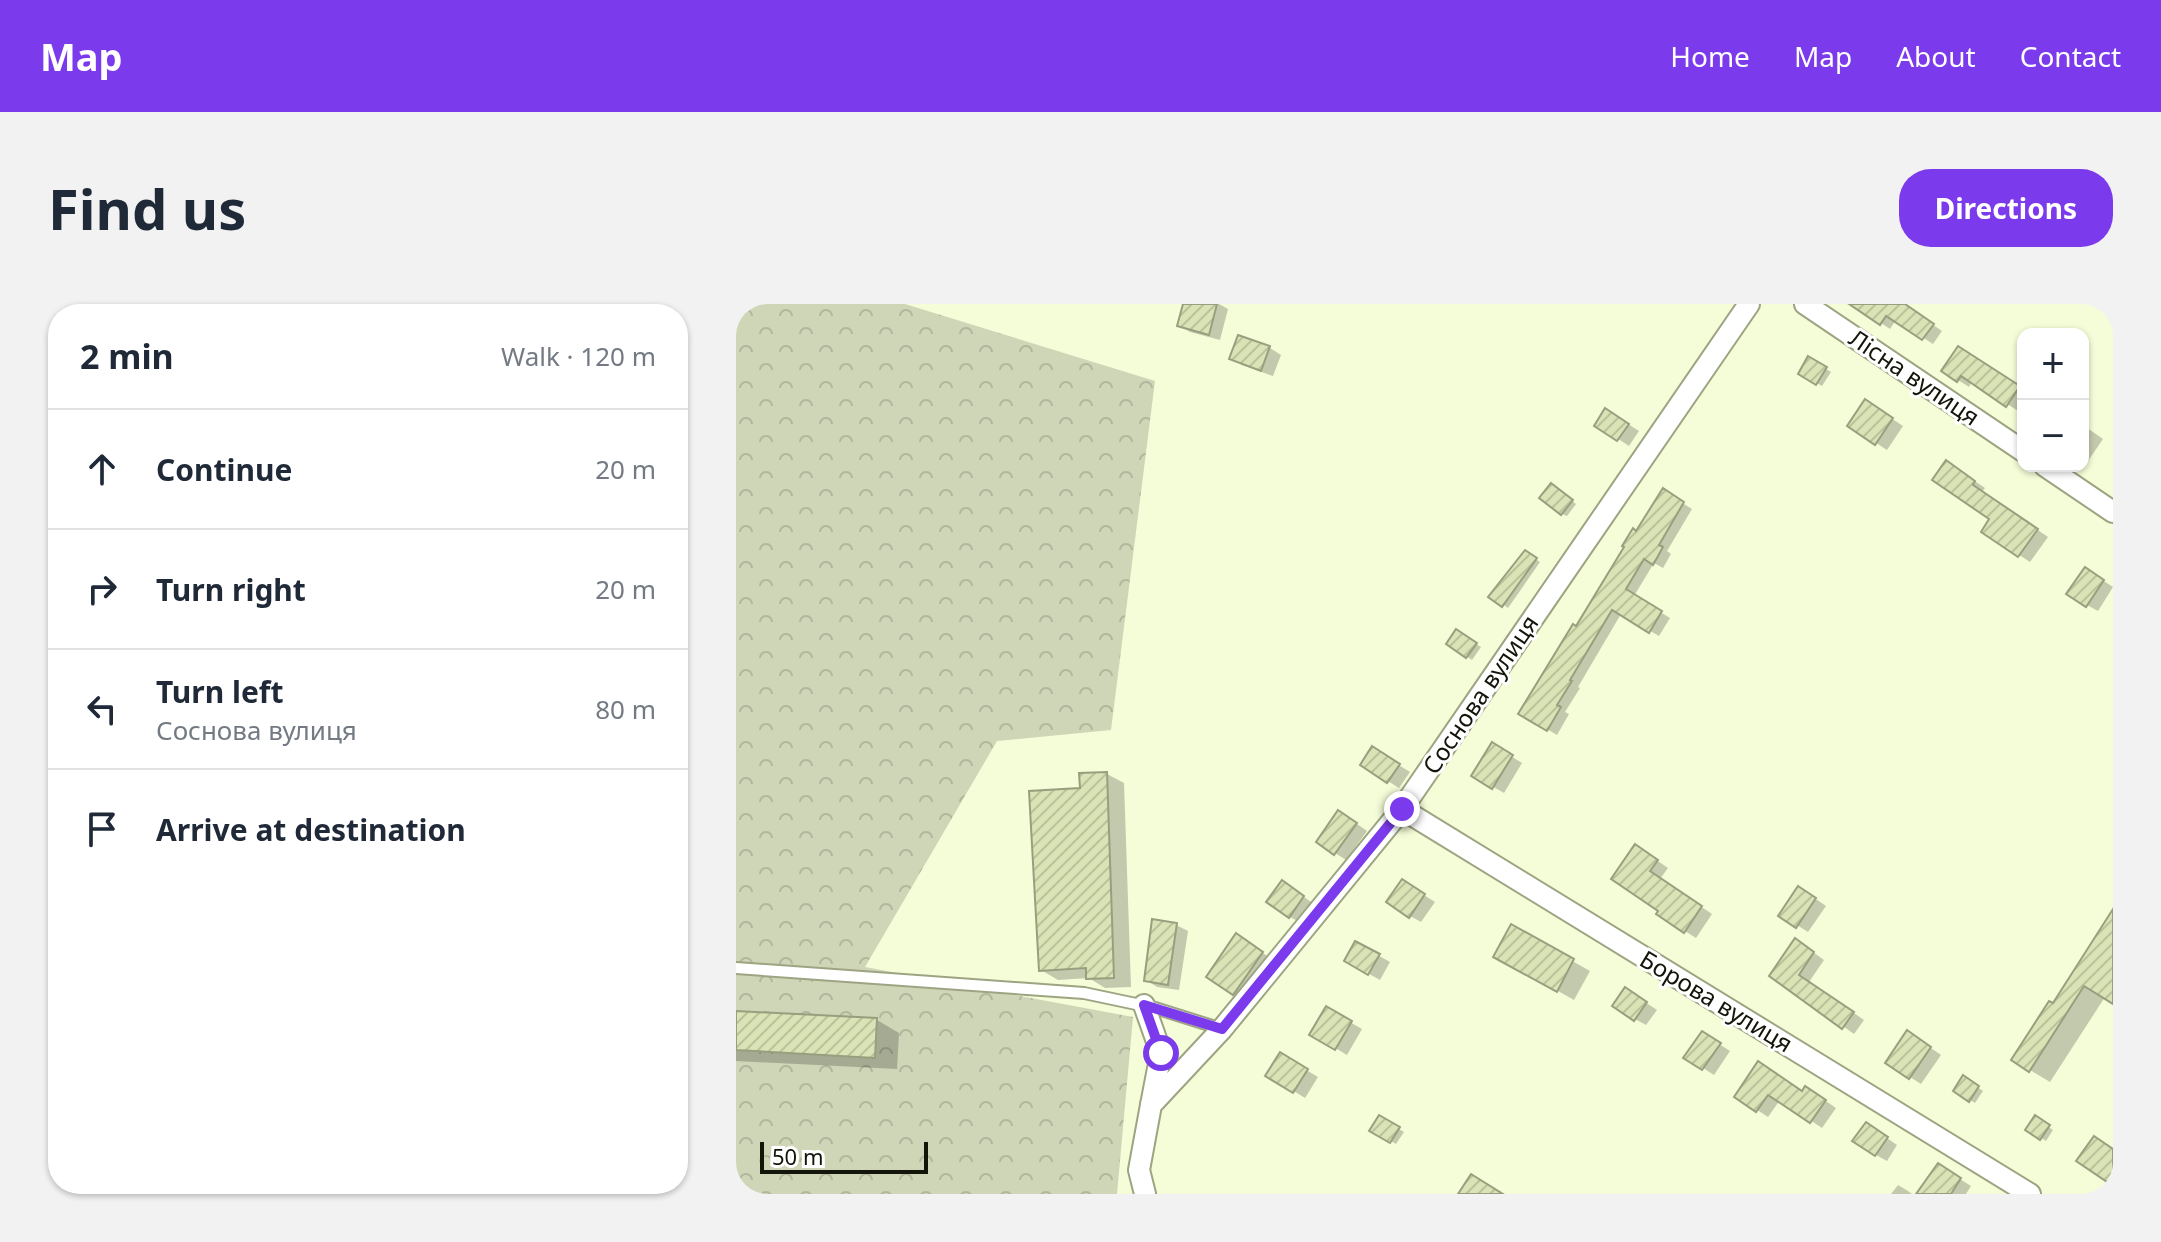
<!DOCTYPE html>
<html lang="en">
<head>
<meta charset="utf-8">
<style>
	:root { --surface:#fff; --page:#f2f2f3; --text:#1f2937; --muted:#747a83; --line:#e0e1e3; --accent:#7c3aed }
	body { margin:0; font-family:"Noto Sans",sans-serif; background:var(--page); color:var(--text) }
	.controls { position:absolute; right:24px; top:24px; display:grid; overflow:hidden; border-radius:16px; box-shadow:0 2px 6px #0004 }
	.controls button { width:72px; height:72px; display:grid; place-items:center; padding:0; border:0; border-bottom:2px solid var(--line); background:var(--surface); color:var(--text); font:40px sans-serif }
	.scale { position:absolute; left:24px; bottom:20px; width:168px; box-sizing:border-box; padding-left:8px; border:4px solid #131509; border-top:0; font-size:22px; line-height:28px; white-space:nowrap; color:#131509; -webkit-text-stroke:6px #fff; paint-order:stroke }
	.stop { position:absolute; width:24px; height:24px; margin:-18px; border:6px solid #7c3aed; border-radius:50%; background:#fff }
	.stop.end { background:#7c3aed; border-color:#fff; box-shadow:0 2px 8px #0008 }
	.list { margin:0; padding:0; list-style:none }
	h2 { display:flex; justify-content:space-between; align-items:center; height:104px; margin:0; padding:0 32px; font-size:34px }
	h2 small { font-size:26px; font-weight:400; color:var(--muted) }
	.list li { display:grid; grid-template-columns:52px 1fr auto; gap:24px; align-items:center; box-sizing:border-box; height:120px; padding:0 32px; border-top:2px solid var(--line) }
	.list b { display:block; font-size:30px; white-space:nowrap }
	.list p { margin:0; font-size:26px; white-space:nowrap; color:var(--muted) }
	.list em { font-size:26px; font-style:normal; color:var(--muted) }
	.icon { flex:none; width:44px; height:44px; fill:none; stroke:currentColor; stroke-width:2; stroke-linecap:round; stroke-linejoin:round }
	.map { position:relative; flex:none; width:1377px; height:890px; overflow:hidden; border-radius:32px }
	header { display:flex; align-items:center; gap:48px; box-sizing:border-box; height:112px; padding:0 40px; background:var(--accent); color:#fff }
	header strong { font-size:38px }
	nav { display:flex; gap:44px; margin-inline-start:auto; font-size:28px }
	.intro { display:flex; align-items:center; justify-content:space-between; box-sizing:border-box; height:192px; padding:0 48px }
	h1 { margin:0; font-size:56px }
	.button { padding:20px 36px; border-radius:32px; background:var(--accent); color:#fff; font-size:28px; font-weight:700 }
	main { display:flex; gap:48px; padding:0 48px }
	aside { flex:1; background:var(--surface); border-radius:32px; box-shadow:0 2px 6px #0004 }
	.map>svg:first-child { display:block }
	.forest { fill:url(#forest-crowns) }
	.shadow { fill:#0003 }
	.building { fill:url(#building-hatch); stroke:#989f7e; stroke-width:2 }
	.lines { fill:none; stroke-linecap:round; stroke-linejoin:round }
	.lane-casing { stroke:#9da482; stroke-width:14 }
	.street-casing { stroke:#9da482; stroke-width:24 }
	.lane { stroke:#fff; stroke-width:10 }
	.street { stroke:#fff; stroke-width:20 }
	.route { stroke:#7c3aed; stroke-width:10 }
	.labels { text-anchor:middle; stroke-width:6; stroke-linejoin:round; paint-order:stroke }
	.street-label { font-size:24px; fill:#131509; stroke:#fff }
</style>
</head>
<body>
<header>
<strong>Map</strong>
<nav><a>Home</a><a>Map</a><a>About</a><a>Contact</a></nav>
</header>
<div class="intro"><h1>Find us</h1><a class="button">Directions</a></div>
<main>
<aside>
<h2>2 min<small>Walk · 120 m</small></h2>
<ul class="list">
<li><svg class="icon" aria-label="ahead" viewBox="0 0 24 24"><path d="M12 20V5M6 11l6-6 6 6"/></svg><div><b>Continue</b></div><em>20 m</em></li>
<li><svg class="icon" aria-label="right" viewBox="0 0 24 24"><path d="M7 20v-9h11M14 6l5 5-5 5"/></svg><div><b>Turn right</b></div><em>20 m</em></li>
<li><svg class="icon" aria-label="left" viewBox="0 0 24 24"><path d="M17 20v-9H6M10 6l-5 5 5 5"/></svg><div><b>Turn left</b><p>Соснова вулиця</p></div><em>80 m</em></li>
<li><svg class="icon" aria-label="arrive" viewBox="0 0 24 24"><path d="M6 21V4h12l-3 4 3 4H6"/></svg><div><b>Arrive at destination</b></div></li>
</ul>
</aside>
<div class="map">
<svg width="1377" height="890" viewBox="0 0 1377 890">
	<defs>
		<pattern id="forest-crowns" width="20" height="18" patternUnits="userSpaceOnUse" patternTransform="scale(2)"><rect width="20" height="18" fill="#cfd5b7"/><path d="M2 6a3 3 0 1 1 6 0M12 15a3 3 0 1 1 6 0" fill="none" stroke="#b1b69c"/></pattern>
		<pattern id="building-hatch" width="6" height="6" patternUnits="userSpaceOnUse" patternTransform="scale(2)"><rect width="6" height="6" fill="#dae3b5"/><path d="M-1 1l2-2M0 6l6-6M5 7l2-2" fill="none" stroke="#bac29a"/></pattern>
	</defs>
	<rect width="100%" height="100%" fill="#f4fcd8"/>
	<polygon class="forest" points="0,0 169,0 419,77 375,426 261,437 129,663 397,713 381,890 0,890"/>
	<g class="shadow">
		<polygon points="449,0 483,0 492,5 484,36 454,28 443,21"/>
		<polygon points="1127,0 1171,0 1170,2 1206,27 1197,40 1160,16 1154,25 1124,5"/>
		<polygon points="503,33 534,44 545,51 537,72 506,61 495,54"/>
		<polygon points="1073,55 1095,68 1086,82 1064,69"/>
		<polygon points="1208,67 1276,78 1287,85 1287,100 1282,107 1236,77 1233,83"/>
		<polygon points="1140,104 1167,122 1151,146 1113,121"/>
		<polygon points="881,113 903,127 893,142 861,121"/>
		<polygon points="1347,121 1367,135 1352,157 1347,154"/>
		<polygon points="1221,165 1249,184 1246,188 1312,233 1294,258 1248,228 1256,215"/>
		<polygon points="820,184 840,200 831,212 826,210"/>
		<polygon points="927,187 956,205 931,247 935,250 927,264 918,259 898,292 934,314 923,332 885,310 842,383 844,384 829,408 833,410 821,431 784,409 841,325"/>
		<polygon points="794,251 804,258 772,304 755,292"/>
		<polygon points="1360,272 1377,283 1362,307 1351,301"/>
		<polygon points="721,328 745,343 736,356 712,340"/>
		<polygon points="757,441 786,459 768,489 738,472"/>
		<polygon points="637,445 674,468 663,484 626,461"/>
		<polygon points="371,470 388,479 395,683 369,684 353,674 322,676 305,666 346,486"/>
		<polygon points="614,515 631,527 610,556 582,538"/>
		<polygon points="910,549 932,564 924,575 976,610 960,634 922,610 925,606 877,574"/>
		<polygon points="677,584 699,598 685,618 674,612"/>
		<polygon points="557,585 578,600 565,619 554,613"/>
		<polygon points="1074,591 1090,602 1072,628 1045,611"/>
		<polygon points="1377,608 1377,698 1369,693 1314,778 1294,766 1318,702"/>
		<polygon points="440,621 452,627 443,686 421,683 410,676"/>
		<polygon points="776,623 854,667 838,696 760,652"/>
		<polygon points="511,638 537,656 509,696 498,690"/>
		<polygon points="620,639 654,658 644,676 610,657"/>
		<polygon points="1070,643 1088,656 1073,678 1128,716 1118,730 1036,672"/>
		<polygon points="900,692 921,706 910,721 899,715"/>
		<polygon points="591,705 626,725 611,751 576,730"/>
		<polygon points="0,709 141,716 163,729 161,765 0,757"/>
		<polygon points="1182,735 1205,751 1185,780 1174,773"/>
		<polygon points="977,736 994,747 978,771 950,753"/>
		<polygon points="545,751 582,773 569,794 532,771"/>
		<polygon points="1228,774 1247,787 1239,799 1219,786"/>
		<polygon points="1067,789 1081,791 1100,804 1086,824 1044,796 1032,813 1000,792"/>
		<polygon points="643,813 668,828 660,840 636,826"/>
		<polygon points="1299,814 1317,826 1310,837 1292,825"/>
		<polygon points="1141,827 1161,841 1151,857 1140,851"/>
		<polygon points="1213,868 1235,882 1230,890 1203,890"/>
		<polygon points="1162,881 1172,887 1176,890 1155,890"/>
	</g>
	<g class="building">
		<polygon points="447,0 481,0 473,31 441,22"/>
		<polygon points="1113,0 1169,0 1198,20 1186,36 1150,12 1144,21"/>
		<polygon points="502,31 534,42 525,67 493,55"/>
		<polygon points="1222,42 1284,82 1270,103 1225,72 1221,78 1205,67"/>
		<polygon points="1072,52 1091,63 1080,81 1062,70"/>
		<polygon points="1129,95 1157,114 1139,141 1111,122"/>
		<polygon points="869,104 893,120 881,137 858,122"/>
		<polygon points="1210,156 1239,177 1237,181 1302,225 1282,253 1245,228 1253,215 1196,176"/>
		<polygon points="815,179 837,196 825,211 803,194"/>
		<polygon points="927,184 948,198 923,241 927,243 917,261 908,255 890,285 926,307 913,329 876,306 834,376 836,377 821,401 825,403 811,427 782,410 837,320 840,322 888,243 886,242 897,224 900,227"/>
		<polygon points="789,246 801,254 766,303 752,293"/>
		<polygon points="1349,263 1368,276 1350,303 1330,290"/>
		<polygon points="720,325 741,339 730,354 710,340"/>
		<polygon points="756,438 777,451 756,485 735,472"/>
		<polygon points="636,442 664,460 651,479 624,461"/>
		<polygon points="371,468 378,674 350,675 350,664 303,667 293,487 344,484 343,469"/>
		<polygon points="602,506 621,519 598,551 580,538"/>
		<polygon points="899,540 922,556 914,567 966,602 948,629 920,610 922,607 875,575"/>
		<polygon points="666,575 689,590 673,614 650,598"/>
		<polygon points="546,576 568,592 553,614 530,598"/>
		<polygon points="1062,582 1080,594 1060,624 1042,612"/>
		<polygon points="1377,605 1377,700 1348,682 1293,768 1275,756 1313,697 1317,699"/>
		<polygon points="416,615 441,619 432,681 408,677"/>
		<polygon points="775,620 838,655 821,688 757,653"/>
		<polygon points="500,629 527,648 497,691 470,673"/>
		<polygon points="1059,634 1078,648 1063,671 1118,708 1106,725 1033,672"/>
		<polygon points="619,637 644,650 632,671 608,657"/>
		<polygon points="889,683 911,698 898,717 876,702"/>
		<polygon points="590,702 616,717 599,746 573,731"/>
		<polygon points="0,707 141,714 139,754 0,746"/>
		<polygon points="1171,726 1195,743 1173,775 1149,759"/>
		<polygon points="966,727 985,739 966,766 947,754"/>
		<polygon points="544,748 572,765 557,789 529,772"/>
		<polygon points="1022,757 1066,787 1069,782 1090,796 1074,819 1032,791 1020,808 998,793"/>
		<polygon points="1227,771 1243,782 1233,798 1217,787"/>
		<polygon points="643,811 664,823 654,839 633,827"/>
		<polygon points="1299,811 1314,821 1304,836 1289,826"/>
		<polygon points="1130,818 1152,833 1139,852 1116,837"/>
		<polygon points="1358,832 1377,845 1377,882 1340,857"/>
		<polygon points="1202,859 1225,874 1215,890 1180,890"/>
		<polygon points="735,870 767,890 722,890"/>
	</g>
	<g class="lines">
		<defs>
			<polyline id="lane" points="0,664 348,689 419,704 486,725"/>
			<g id="street">
				<polyline points="1069,0 1287,147"/>
				<polyline points="1309,162 1377,208"/>
				<polyline points="666,505 1294,890"/>
				<polyline points="408,701 425,749 415,801"/>
				<polyline points="409,890 403,866 415,801 486,725 666,505 1013,0"/>
			</g>
		</defs>
		<use href="#lane" class="lane-casing"/>
		<use href="#street" class="street-casing"/>
		<use href="#lane" class="lane"/>
		<use href="#street" class="street"/>
	</g>
	<g class="lines">
		<polyline class="route" points="425,749 408,701 486,725 666,505"/>
	</g>
	<g class="labels">
		<g class="street-label">
			<text transform="translate(1178 74) rotate(34)" y="8">Лісна вулиця</text>
			<text transform="translate(745 391) rotate(-56)" y="8">Соснова вулиця</text>
			<text transform="translate(980 698) rotate(31)" y="8">Борова вулиця</text>
		</g>
	</g>
</svg>
<div class="controls">
<button>+</button>
<button>−</button>
</div>
<div class="scale">50 m</div>
<div class="stop" style="left:425px;top:749px"></div>
<div class="stop end" style="left:666px;top:505px"></div>
</div>
</main>
</body>
</html>
